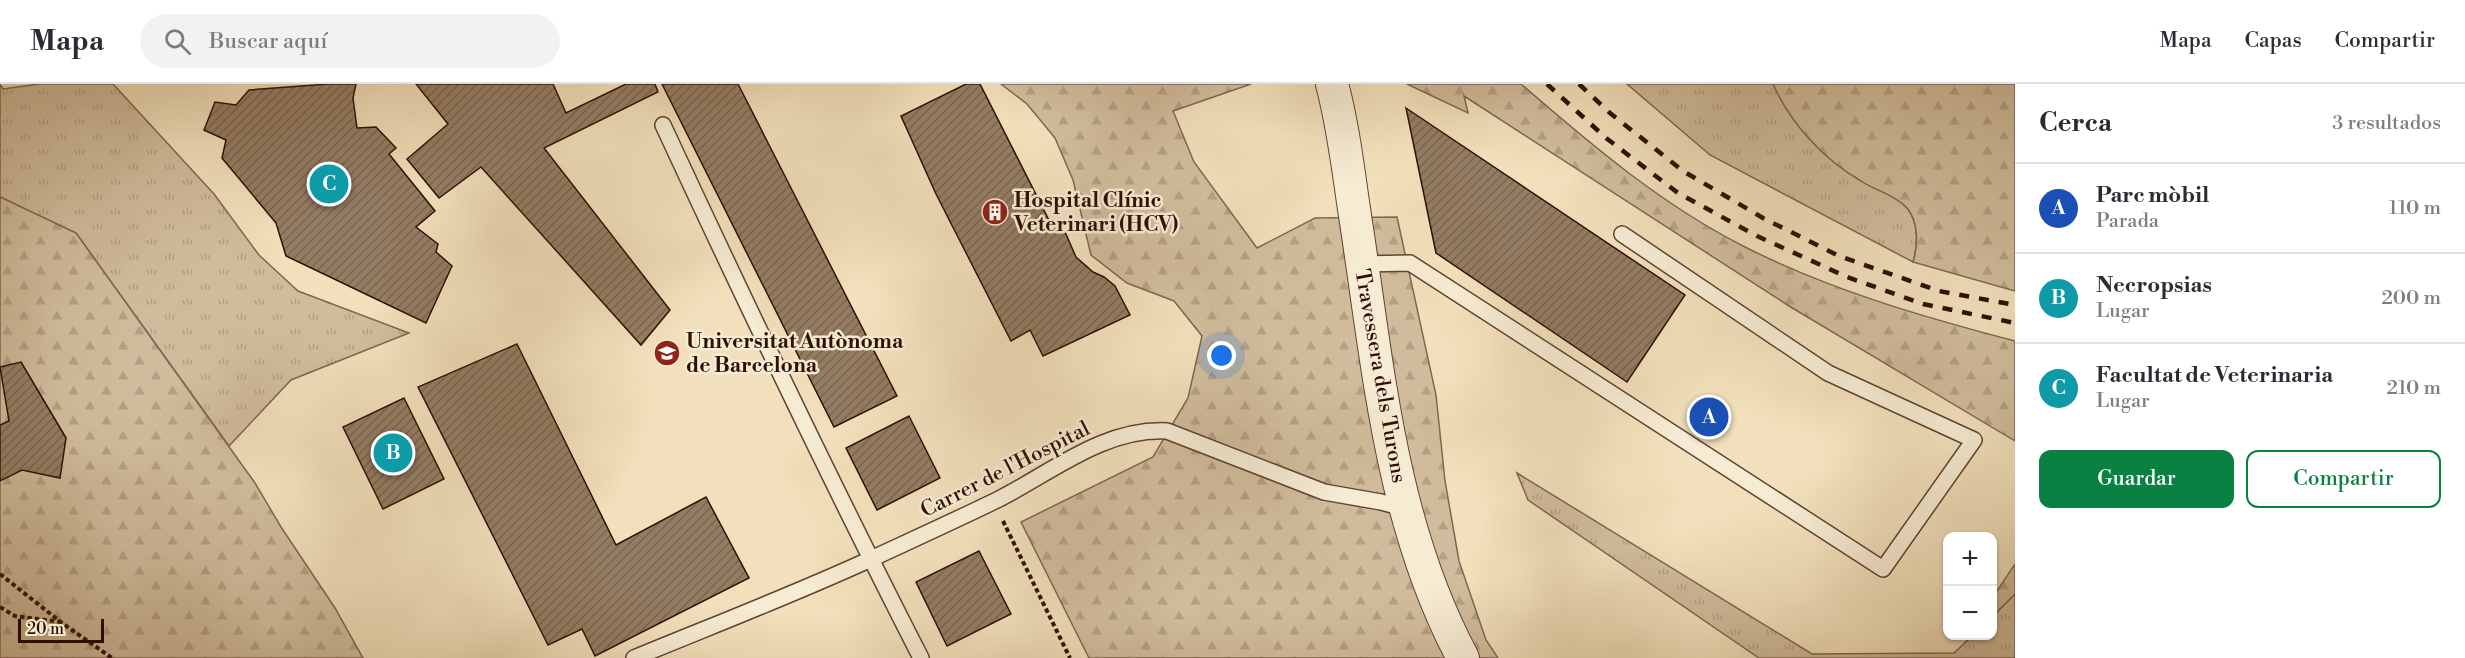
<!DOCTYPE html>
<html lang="es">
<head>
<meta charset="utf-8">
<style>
	:root { --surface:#fff; --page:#f2f2f3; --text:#2b2b33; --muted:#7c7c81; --line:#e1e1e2; --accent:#0b8043 }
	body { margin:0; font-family:"Libre Bodoni",serif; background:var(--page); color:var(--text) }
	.controls { position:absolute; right:18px; bottom:18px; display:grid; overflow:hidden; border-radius:12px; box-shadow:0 2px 4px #0004 }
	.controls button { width:54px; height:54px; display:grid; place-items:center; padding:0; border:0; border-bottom:2px solid var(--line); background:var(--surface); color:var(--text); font:30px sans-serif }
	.scale { position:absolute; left:18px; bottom:15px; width:86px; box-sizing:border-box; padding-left:6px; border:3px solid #2f0f03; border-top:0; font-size:16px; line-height:21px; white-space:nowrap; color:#2f0f03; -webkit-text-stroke:4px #f6ebd3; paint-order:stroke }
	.you { position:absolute; left:1222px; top:272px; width:21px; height:21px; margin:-15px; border:4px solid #fff; border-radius:50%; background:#1a73e8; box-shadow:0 0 0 9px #1a73e833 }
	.badge { display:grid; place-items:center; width:39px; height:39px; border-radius:50%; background:var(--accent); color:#fff; font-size:20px; font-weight:700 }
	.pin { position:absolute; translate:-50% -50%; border:3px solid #fff; box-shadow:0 2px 6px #0006 }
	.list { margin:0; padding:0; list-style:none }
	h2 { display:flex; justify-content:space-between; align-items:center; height:78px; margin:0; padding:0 24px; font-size:26px }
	h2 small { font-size:20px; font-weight:400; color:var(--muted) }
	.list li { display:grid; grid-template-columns:39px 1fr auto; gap:18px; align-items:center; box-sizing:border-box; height:90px; padding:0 24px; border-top:2px solid var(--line) }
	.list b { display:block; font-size:22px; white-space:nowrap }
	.list p { margin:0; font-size:20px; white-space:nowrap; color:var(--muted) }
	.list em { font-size:20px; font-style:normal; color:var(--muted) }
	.actions { display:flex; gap:12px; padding:18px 24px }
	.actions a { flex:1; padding:14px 0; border:2px solid var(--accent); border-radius:12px; text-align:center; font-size:21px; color:var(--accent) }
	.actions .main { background:var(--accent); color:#fff }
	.icon { flex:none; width:33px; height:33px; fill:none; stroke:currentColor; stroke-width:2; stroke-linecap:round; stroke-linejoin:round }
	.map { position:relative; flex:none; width:2015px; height:574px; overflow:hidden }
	header { display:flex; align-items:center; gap:36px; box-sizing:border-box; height:84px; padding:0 30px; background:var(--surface); border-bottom:2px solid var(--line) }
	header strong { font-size:28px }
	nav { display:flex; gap:33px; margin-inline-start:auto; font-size:21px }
	.search { width:420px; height:54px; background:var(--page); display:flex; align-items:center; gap:15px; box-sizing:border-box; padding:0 21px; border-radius:33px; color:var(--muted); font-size:22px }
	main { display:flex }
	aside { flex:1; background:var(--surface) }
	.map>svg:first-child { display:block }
	.grass { fill:url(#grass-tufts); stroke:#806650; stroke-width:1.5 }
	.forest { fill:url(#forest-firs); stroke:#806650; stroke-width:1.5 }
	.building { fill:url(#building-hatch); stroke:#2f0f03; stroke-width:1.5 }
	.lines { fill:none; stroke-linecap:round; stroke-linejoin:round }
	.lane-casing { stroke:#604331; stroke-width:18 }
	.street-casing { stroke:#604331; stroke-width:34 }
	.path { stroke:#2f0f03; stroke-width:4; stroke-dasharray:4.5 3; stroke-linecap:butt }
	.lane { stroke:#f6ebd3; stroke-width:15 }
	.street { stroke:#f6ebd3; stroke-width:32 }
	.rail { stroke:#2f0f03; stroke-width:4.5; stroke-dasharray:10 10; stroke-linecap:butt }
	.labels { text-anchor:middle; stroke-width:5; stroke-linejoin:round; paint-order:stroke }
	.poi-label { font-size:21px; font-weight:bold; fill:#2f0f03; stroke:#f6ebd3; text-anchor:start }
	.street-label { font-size:21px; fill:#2f0f03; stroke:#f6ebd3 }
</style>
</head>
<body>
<header>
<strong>Mapa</strong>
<div class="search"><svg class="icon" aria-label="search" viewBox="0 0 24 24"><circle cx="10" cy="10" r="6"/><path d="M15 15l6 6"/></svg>Buscar aquí</div>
<nav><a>Mapa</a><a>Capas</a><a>Compartir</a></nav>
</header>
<main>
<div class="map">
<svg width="2015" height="574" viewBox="0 0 2015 574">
	<defs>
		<pattern id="grass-tufts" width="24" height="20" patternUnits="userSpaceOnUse" patternTransform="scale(1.5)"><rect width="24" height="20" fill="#d0bc9c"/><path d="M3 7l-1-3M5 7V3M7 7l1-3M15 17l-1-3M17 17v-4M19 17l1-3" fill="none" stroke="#b3a085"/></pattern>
		<pattern id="forest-firs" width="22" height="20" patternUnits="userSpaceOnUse" patternTransform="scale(1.5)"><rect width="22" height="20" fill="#d0bc9c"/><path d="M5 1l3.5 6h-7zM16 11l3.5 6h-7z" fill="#b3a085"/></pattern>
		<pattern id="building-hatch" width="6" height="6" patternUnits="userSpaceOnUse" patternTransform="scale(1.5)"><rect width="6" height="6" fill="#947c63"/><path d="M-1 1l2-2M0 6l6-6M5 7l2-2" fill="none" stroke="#79644f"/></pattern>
	</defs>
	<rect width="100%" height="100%" fill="#f1e0bb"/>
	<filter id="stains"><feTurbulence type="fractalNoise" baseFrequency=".00333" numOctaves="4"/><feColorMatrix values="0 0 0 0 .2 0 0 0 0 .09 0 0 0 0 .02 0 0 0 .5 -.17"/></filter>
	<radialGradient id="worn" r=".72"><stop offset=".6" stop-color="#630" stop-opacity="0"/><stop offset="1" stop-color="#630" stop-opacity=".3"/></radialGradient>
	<g class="grass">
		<polygon points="0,0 3,5 39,0 113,0 214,110 259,171 298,207 409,249 291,296 229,362 76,149 0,113"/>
		<path d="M1627,0h146c20,43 53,74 92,99 14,8 33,13 43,26 11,15 10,37 5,53l-203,-107z"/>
		<polygon points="1517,389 1812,570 1954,569 1972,552 1992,552 1993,532 2015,510 2015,574 1759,574 1528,416"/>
	</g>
	<g class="forest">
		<polygon points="1001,0 1251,0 1173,27 1194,78 1257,164 1315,134 1397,133 1436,311 1445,397 1459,477 1486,556 1498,574 1089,574 1021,438 1153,373 1188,314 1202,252 1174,217 1127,199 1091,171 1073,96 1055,54 1027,20"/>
		<path d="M1407,0h114c69,60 141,121 224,163 85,43 178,70 270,94v100l-226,-135 -325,-210 4,17z"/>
		<path d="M1773,0h242v207l-102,-29c5,-16 6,-38 -5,-53 -12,-14 -32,-18 -47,-28 -38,-22 -70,-57 -88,-97z"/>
		<polygon points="0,113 76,149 255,399 281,443 335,524 363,574 0,574"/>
		<polygon points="2015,480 2015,510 1993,532 1993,513"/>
	</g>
	<g class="building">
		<polygon points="328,0 356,0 353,14 357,44 376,43 396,64 389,70 435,127 416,143 438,160 436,168 452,182 426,239 286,172 276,139 222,74 226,56 204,46 215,18 236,21 249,6"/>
		<polygon points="416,0 553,0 566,29 626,0 655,0 658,8 544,64 670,226 641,261 481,83 439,114 407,75 448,40"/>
		<polygon points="662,0 738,0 897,312 834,343"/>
		<polygon points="966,0 980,0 1054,146 1065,148 1076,173 1093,188 1104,193 1115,202 1130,231 1043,272 1030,246 1011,257 936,110 901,32"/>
		<polygon points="1406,24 1685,211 1627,298 1436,169"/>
		<polygon points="517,260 616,461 706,413 749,494 595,572 582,545 548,561 418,303"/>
		<polygon points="21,278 66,354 60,394 22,386 0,397 0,341 9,337 0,283"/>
		<polygon points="404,314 444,395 383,425 343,343"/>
		<polygon points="909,332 940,394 877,426 846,364"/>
		<polygon points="979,467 1011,530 947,562 916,498"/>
	</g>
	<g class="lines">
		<defs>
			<g id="lane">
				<path d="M663,41c83,179 168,357 258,533"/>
				<polyline points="1362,180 1410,179 1883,485 1974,356 1828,289 1622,150"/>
				<path d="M634,574c80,-33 161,-64 239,-100 41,-19 83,-38 124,-58 54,-27 106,-72 170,-69l157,61 57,10 23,6"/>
			</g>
			<path id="street" d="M1332,0c11,41 16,84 22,125 24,153 35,311 109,449"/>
		</defs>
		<use href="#lane" class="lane-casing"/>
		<use href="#street" class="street-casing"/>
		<g class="path">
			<polyline points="1003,437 1070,574"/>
			<polyline points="0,490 62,539 112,574"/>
			<polyline points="0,523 15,532 61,538"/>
		</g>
		<use href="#lane" class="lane"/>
		<use href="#street" class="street"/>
		<g class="rail">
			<polyline points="1547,0 1606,54 1678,109 1757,152 1847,193 1923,220 2015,239"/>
			<polyline points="1579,0 1610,29 1683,87 1763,134 1839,172 1939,207 2015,221"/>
		</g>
	</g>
	<defs>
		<symbol id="building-disc" viewBox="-11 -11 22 22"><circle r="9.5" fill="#8f2418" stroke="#f6ebd3"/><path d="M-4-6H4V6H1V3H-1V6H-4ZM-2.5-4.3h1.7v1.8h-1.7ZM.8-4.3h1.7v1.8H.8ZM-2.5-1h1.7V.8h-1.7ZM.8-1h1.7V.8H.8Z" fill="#fff"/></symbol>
		<symbol id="university-disc" viewBox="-11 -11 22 22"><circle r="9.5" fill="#8f2418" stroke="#f6ebd3"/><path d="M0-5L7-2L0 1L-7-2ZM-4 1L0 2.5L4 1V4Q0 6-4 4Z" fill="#fff"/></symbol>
	</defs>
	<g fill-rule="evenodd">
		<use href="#building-disc" x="980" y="113" width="30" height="30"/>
		<use href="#university-disc" x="652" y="254" width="30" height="30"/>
	</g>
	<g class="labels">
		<g class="poi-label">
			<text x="1014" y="123">Hospital Clínic<tspan x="1014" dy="24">Veterinari (HCV)</tspan></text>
			<text x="686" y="264">Universitat Autònoma<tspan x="686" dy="24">de Barcelona</tspan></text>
		</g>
		<g class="street-label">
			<text transform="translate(1381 292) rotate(80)" y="7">Travessera dels Turons</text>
			<text transform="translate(1005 385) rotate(-27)" y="7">Carrer de l'Hospital</text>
		</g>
	</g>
	<rect width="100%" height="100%" filter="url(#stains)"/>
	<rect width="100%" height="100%" fill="url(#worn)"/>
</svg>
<div class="controls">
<button>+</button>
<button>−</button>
</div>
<div class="scale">20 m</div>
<div class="you"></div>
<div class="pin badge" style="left:1709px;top:333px;background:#1a4fb4">A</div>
<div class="pin badge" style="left:393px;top:369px;background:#0f9aa8">B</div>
<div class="pin badge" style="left:329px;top:100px;background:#0f9aa8">C</div>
</div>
<aside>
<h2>Cerca<small>3 resultados</small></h2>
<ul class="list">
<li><span class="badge" style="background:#1a4fb4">A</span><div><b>Parc mòbil</b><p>Parada</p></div><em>110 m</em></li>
<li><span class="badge" style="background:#0f9aa8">B</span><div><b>Necropsias</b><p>Lugar</p></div><em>200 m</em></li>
<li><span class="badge" style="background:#0f9aa8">C</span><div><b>Facultat de Veterinaria</b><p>Lugar</p></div><em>210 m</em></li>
</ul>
<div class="actions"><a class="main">Guardar</a><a>Compartir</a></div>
</aside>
</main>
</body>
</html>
